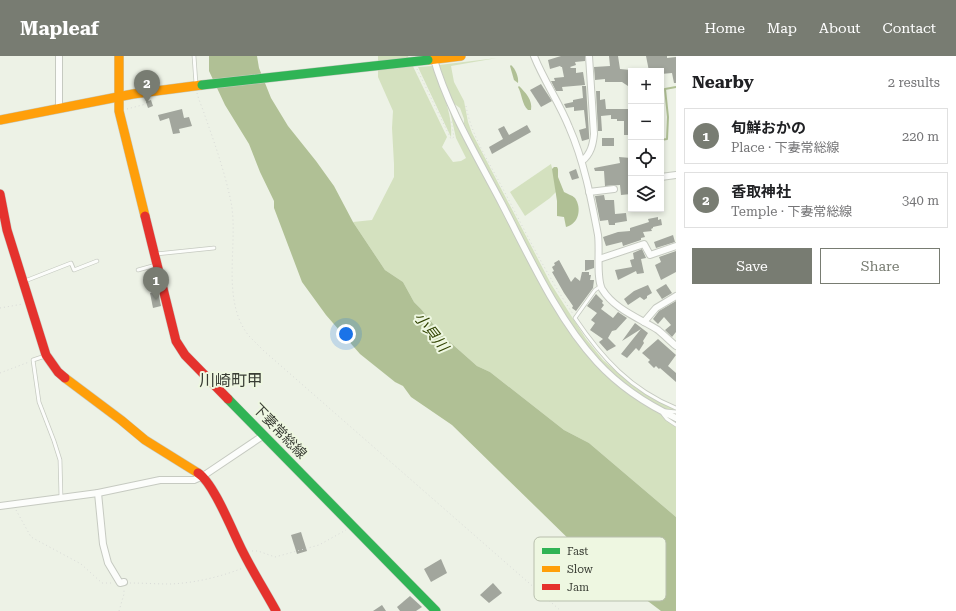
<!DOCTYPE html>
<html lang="en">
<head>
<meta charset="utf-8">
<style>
	:root { --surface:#fff; --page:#f6f6f6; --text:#202124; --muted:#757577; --line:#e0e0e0; --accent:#787c72 }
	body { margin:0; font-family:"Roboto Serif","Noto Sans JP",serif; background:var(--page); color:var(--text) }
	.controls { position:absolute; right:12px; top:12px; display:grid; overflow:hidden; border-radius:0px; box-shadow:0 2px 6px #0003 }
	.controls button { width:36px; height:36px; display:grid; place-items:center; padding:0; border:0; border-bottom:1px solid var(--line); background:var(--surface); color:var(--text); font:20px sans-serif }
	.you { position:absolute; left:346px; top:278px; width:14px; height:14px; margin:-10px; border:3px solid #fff; border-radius:50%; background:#1a73e8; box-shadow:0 0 0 6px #1a73e833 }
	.badge { display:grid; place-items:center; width:26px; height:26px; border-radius:50%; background:var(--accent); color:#fff; font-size:13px; font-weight:700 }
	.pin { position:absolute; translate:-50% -33px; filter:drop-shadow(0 1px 2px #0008) }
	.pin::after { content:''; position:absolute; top:21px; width:14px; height:12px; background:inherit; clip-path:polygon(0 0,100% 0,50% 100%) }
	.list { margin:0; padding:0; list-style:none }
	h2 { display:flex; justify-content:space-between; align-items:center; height:52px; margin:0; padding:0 16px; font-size:17px }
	h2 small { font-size:13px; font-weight:400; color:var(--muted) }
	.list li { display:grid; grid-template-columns:26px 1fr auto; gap:12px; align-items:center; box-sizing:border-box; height:56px; margin:0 8px 8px; padding:0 8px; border:1px solid var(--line); border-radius:0px }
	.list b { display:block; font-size:15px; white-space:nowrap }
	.list p { margin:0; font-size:13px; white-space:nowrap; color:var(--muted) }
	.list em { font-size:13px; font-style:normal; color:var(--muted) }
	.actions { display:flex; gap:8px; padding:12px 16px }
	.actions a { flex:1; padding:9px 0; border:1px solid var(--accent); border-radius:0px; text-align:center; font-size:14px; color:var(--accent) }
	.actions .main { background:var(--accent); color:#fff }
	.icon { flex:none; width:22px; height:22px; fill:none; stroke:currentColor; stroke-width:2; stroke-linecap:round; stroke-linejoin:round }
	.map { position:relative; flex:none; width:676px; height:555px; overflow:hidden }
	header { display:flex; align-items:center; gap:24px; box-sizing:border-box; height:56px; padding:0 20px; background:var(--accent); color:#fff }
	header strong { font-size:19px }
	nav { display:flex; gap:22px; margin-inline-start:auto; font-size:14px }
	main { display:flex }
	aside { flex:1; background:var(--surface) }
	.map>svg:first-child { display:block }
	.green { fill:#d4e1bf }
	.water { fill:#b0c095 }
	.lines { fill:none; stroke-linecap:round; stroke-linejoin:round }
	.stream { stroke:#b0c095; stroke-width:2 }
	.building { fill:#a2a69d }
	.lane-casing { stroke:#c6cac1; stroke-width:4.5 }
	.street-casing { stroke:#c6cac1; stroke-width:8 }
	.fast-casing { stroke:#c6cac1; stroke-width:10 }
	.slow-casing { stroke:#c6cac1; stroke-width:10 }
	.jam-casing { stroke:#c6cac1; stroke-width:10 }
	.path { stroke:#d9dbd8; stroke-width:1; stroke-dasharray:1 3; stroke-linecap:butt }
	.lane { stroke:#fcfdfb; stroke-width:3 }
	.street { stroke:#fcfdfb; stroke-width:6 }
	.fast { stroke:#30b455; stroke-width:9 }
	.slow { stroke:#ff9f0a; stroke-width:9 }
	.jam { stroke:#e5322d; stroke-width:9 }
	.fast-bridge-casing { stroke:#c6cac1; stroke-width:10; stroke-linecap:butt }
	.fast-bridge { stroke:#30b455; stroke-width:9 }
	.labels { text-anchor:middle; stroke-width:4; stroke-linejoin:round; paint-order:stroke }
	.street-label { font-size:14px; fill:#393d34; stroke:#eef7e1 }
	.water-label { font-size:15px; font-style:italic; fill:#304200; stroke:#eef7e1 }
	.quarter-label { font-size:16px; fill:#393d34; stroke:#eef7e1 }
	.key { fill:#eef7e1; stroke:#b8bfad; stroke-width:1 }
	.key-label { font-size:11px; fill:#393d34 }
</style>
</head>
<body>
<header>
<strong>Mapleaf</strong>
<nav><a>Home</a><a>Map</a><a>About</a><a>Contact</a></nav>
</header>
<main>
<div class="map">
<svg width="676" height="555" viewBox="0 0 676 555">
	<rect width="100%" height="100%" fill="#edf2e6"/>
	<g class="green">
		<polygon points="378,0 408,0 447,81 442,91 453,106 461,105 466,102 456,82 449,51 579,286 645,348 658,356 676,371 676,461 589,387 564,374 490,316 477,310 442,279 421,253 414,246 403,226 385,214 353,166 372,164 394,121 394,108 392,72 393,55 378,21"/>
		<polygon points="497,2 451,10 454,26 464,45 468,66 472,77 551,228 586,283 603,304 636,332 662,347 676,353 676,355 663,354 631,334 598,305 582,285 547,231 475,91 464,68 464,63 460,52 453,47 439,9"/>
		<path d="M432,10c9,20 21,49 19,71l-33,-70z"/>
		<polygon points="551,108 554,120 556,136 550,142 525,160 510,136"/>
	</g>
	<g class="water">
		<polygon points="209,0 257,0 259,12 271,42 288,70 316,105 334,130 353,166 385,214 403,226 414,246 421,253 442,279 477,310 490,316 564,374 589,387 676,461 676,555 661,555 580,494 452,369 411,341 403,330 395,326 360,298 326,259 302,226 274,152 274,145 260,116 249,88 225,49 209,15"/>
		<path d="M511,9c4,3 8,12 7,18l-4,-3 -4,-14z"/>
		<path d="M519,30c6,6 14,14 12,24h-3c-6,-5 -6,-16 -10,-23z"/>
		<path d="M554,111h3l1,2v8l6,15c3,2 8,3 11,6 7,10 4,26 -9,29l-2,-10 -7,-1v-15l-5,-32z"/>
	</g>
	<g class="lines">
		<polyline class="stream" points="661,84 667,83 668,61 665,33 676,31"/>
	</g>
	<g class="building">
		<polygon points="561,0 585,0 585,5 575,6 576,9 570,11 571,12 576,12 576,17 583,16 585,29 562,31 563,35 556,35 551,25 555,25 554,22 564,21 562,11 561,11 560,10 550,13 548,4"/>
		<polygon points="609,0 618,0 620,13 631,14 631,32 622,26 605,26 605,23 595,24 594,11 610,10"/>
		<polygon points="646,0 667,0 667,2 676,1 676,27 674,27 672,17 661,18 661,15 649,15"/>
		<polygon points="541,28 552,45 541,51 530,34"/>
		<polygon points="582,30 586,30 589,78 589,83 582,85 579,74 586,72 584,54 574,55 574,51 566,52 564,48 573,46 573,44 583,42"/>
		<polygon points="596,35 600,35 600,44 605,43 606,53 629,53 631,79 624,79 624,65 617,65 617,63 611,63 611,59 601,60 602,75 598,75"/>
		<polygon points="151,44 153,50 148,52 146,46"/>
		<polygon points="182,53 184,62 189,61 192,70 179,73 180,77 173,78 169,62 160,65 158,59"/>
		<polygon points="527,69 531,76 492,98 489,91 503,83 498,73 504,70 509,79"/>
		<rect x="602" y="82" width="12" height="8"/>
		<polygon points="619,101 631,102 631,138 621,139 620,129 605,130 604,115 595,115 594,112 620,107"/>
		<polygon points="576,113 579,122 572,124 569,116"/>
		<polygon points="604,139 605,144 614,144 615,158 626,157 627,165 615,167 615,169 609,169 608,164 600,165 595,140"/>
		<polygon points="658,161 658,164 661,163 662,169 653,171 653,172 651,173 652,175 643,176 645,181 641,182 641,184 623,190 622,186 606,190 603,181 618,176 630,175 630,172 649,166 648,163"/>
		<polygon points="673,179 675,186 656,192 654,186"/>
		<polygon points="642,193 646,202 641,203 644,217 637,218 636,215 618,224 615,214 632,211 630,204 634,203 633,197"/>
		<polygon points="676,195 676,216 661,224 655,209 661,206 659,201"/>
		<polygon points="559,204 571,226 575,221 580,225 582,216 589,216 589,219 591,219 590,224 594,224 593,232 576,255 572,252 573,250 564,237 552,216 554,215 552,211 555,209 554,207"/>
		<polygon points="585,204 594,204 594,212 585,215"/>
		<polygon points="666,228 672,237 662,243 656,234"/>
		<polygon points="648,229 652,237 647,240 647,242 644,244 640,241 628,249 624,243 634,235"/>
		<polygon points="158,235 161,250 153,252 150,237"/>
		<polygon points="596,238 603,245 602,247 604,249 601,253 613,262 618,256 627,262 616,274 612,275 608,282 616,290 607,295 599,286 603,283 590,274 595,267 591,264 597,257 587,250"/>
		<polygon points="676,245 676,276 672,281 665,274 671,269 664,261 658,268 653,263 659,255"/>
		<polygon points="635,267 648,277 643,285 644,287 639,295 636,292 627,302 621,298 641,273 622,285"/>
		<polygon points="658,283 676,299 668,310 676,317 676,326 660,312 659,313 656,310 654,312 648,306 650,304 642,297"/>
		<polygon points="301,476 307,495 297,498 291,479"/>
		<polygon points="441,503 447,517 431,526 424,513"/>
		<polygon points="493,527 502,537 489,547 480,539"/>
		<polygon points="410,540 422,551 416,555 400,555 397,551"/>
		<polygon points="382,549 386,555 373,555"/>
	</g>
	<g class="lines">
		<defs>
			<g id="lane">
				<polyline points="194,0 196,28"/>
				<polyline points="156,198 214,192"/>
				<polyline points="138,214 156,209"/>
				<polyline points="25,225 71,207 74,214 97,205"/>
				<path d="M601,230l-6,4 -20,28c27,40 56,72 101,90"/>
				<polyline points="45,300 33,304 39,346 54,385 60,404 61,442"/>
				<polyline points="666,355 676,356"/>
				<polyline points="663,358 667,363 676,369"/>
			</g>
			<g id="street">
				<polyline points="59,0 59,52"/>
				<path d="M433,0c14,51 45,102 69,148 27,52 56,116 95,158 23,25 49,42 79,56"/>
				<path d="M534,0c10,25 25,46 35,71 15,34 22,71 29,108 2,14 -2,43 4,54 12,20 37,29 56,41 6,5 12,11 18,16"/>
				<path d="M582,105c9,-7 11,-17 12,-27l-5,-78"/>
				<polyline points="661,121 676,119"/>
				<polyline points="589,136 614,133"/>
				<polyline points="599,203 644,188 650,199 676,190"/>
				<polyline points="644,266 656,252 676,240"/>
				<polyline points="98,437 103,488 108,507 120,527 124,526"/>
				<polyline points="0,450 98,437 160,424 194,424 203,420 264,379"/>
			</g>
			<polyline id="fast" points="228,343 436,555"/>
			<g id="slow">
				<polyline points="119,0 119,55 145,160"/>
				<polyline points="428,4 461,0"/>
				<polyline points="0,64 133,38 202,29"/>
				<polyline points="65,322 121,364 145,384 198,417"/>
			</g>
			<g id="jam">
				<polyline points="0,138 7,174 46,299 58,316 65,322"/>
				<polyline points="145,160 176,285 185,299 228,343"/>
				<path d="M198,417c16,10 35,60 45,79 10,20 22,39 33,59"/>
			</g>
		</defs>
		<use href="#lane" class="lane-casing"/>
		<use href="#street" class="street-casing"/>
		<use href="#fast" class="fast-casing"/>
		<use href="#slow" class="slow-casing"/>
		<use href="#jam" class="jam-casing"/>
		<g class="path">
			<polyline points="417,13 451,83 454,81 451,64"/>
			<path d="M197,37c2,8 6,16 8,23 10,28 20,57 26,86 8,41 -11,98 18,134 5,5 10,10 15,15l297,260"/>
			<path d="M466,50c5,29 23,56 37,83 22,42 43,85 70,125"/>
			<polyline points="127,53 146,48"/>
			<polyline points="0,252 23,248"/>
			<polyline points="0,317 29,306"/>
			<polyline points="16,454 31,481 81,508 102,527 113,527"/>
			<polyline points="252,495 258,495 275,501 319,489 346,474"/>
			<path d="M130,527c13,0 27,1 40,1 25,-1 50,-7 73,-16"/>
			<polyline points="119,555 124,538 124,533"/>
		</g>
		<use href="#lane" class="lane"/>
		<use href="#street" class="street"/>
		<use href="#fast" class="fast"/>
		<use href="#slow" class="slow"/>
		<use href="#jam" class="jam"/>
		<defs>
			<polyline id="fast-bridge" points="202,29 428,4"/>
		</defs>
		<use href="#fast-bridge" class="fast-bridge-casing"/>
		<use href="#fast-bridge" class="fast-bridge"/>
	</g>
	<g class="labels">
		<g class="street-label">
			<text transform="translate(280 375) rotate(46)" y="5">下妻常総線</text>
		</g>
		<g class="water-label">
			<text transform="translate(431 276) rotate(52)" y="5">小貝川</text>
		</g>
		<g class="quarter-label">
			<text x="231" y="330">川崎町甲</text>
		</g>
	</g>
	<rect x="534" y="481" width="132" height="64" rx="6" class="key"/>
	<rect x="542" y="492" width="18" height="6" fill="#30b455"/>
	<rect x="542" y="510" width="18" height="6" fill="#ff9f0a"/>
	<rect x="542" y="528" width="18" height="6" fill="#e5322d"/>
	<g class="key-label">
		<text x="567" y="499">Fast</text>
		<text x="567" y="517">Slow</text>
		<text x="567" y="535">Jam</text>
	</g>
</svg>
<div class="controls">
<button>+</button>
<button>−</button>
<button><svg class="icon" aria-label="locate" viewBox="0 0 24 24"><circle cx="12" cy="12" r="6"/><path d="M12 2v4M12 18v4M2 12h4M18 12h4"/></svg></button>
<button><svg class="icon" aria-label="layers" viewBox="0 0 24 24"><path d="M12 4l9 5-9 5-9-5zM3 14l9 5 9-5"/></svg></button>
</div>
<div class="you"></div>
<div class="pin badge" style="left:156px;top:244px">1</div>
<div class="pin badge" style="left:147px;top:47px">2</div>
</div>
<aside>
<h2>Nearby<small>2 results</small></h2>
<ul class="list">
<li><span class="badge">1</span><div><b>旬鮮おかの</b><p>Place · 下妻常総線</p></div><em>220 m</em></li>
<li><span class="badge">2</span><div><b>香取神社</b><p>Temple · 下妻常総線</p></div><em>340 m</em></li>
</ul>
<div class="actions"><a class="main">Save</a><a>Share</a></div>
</aside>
</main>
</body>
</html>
